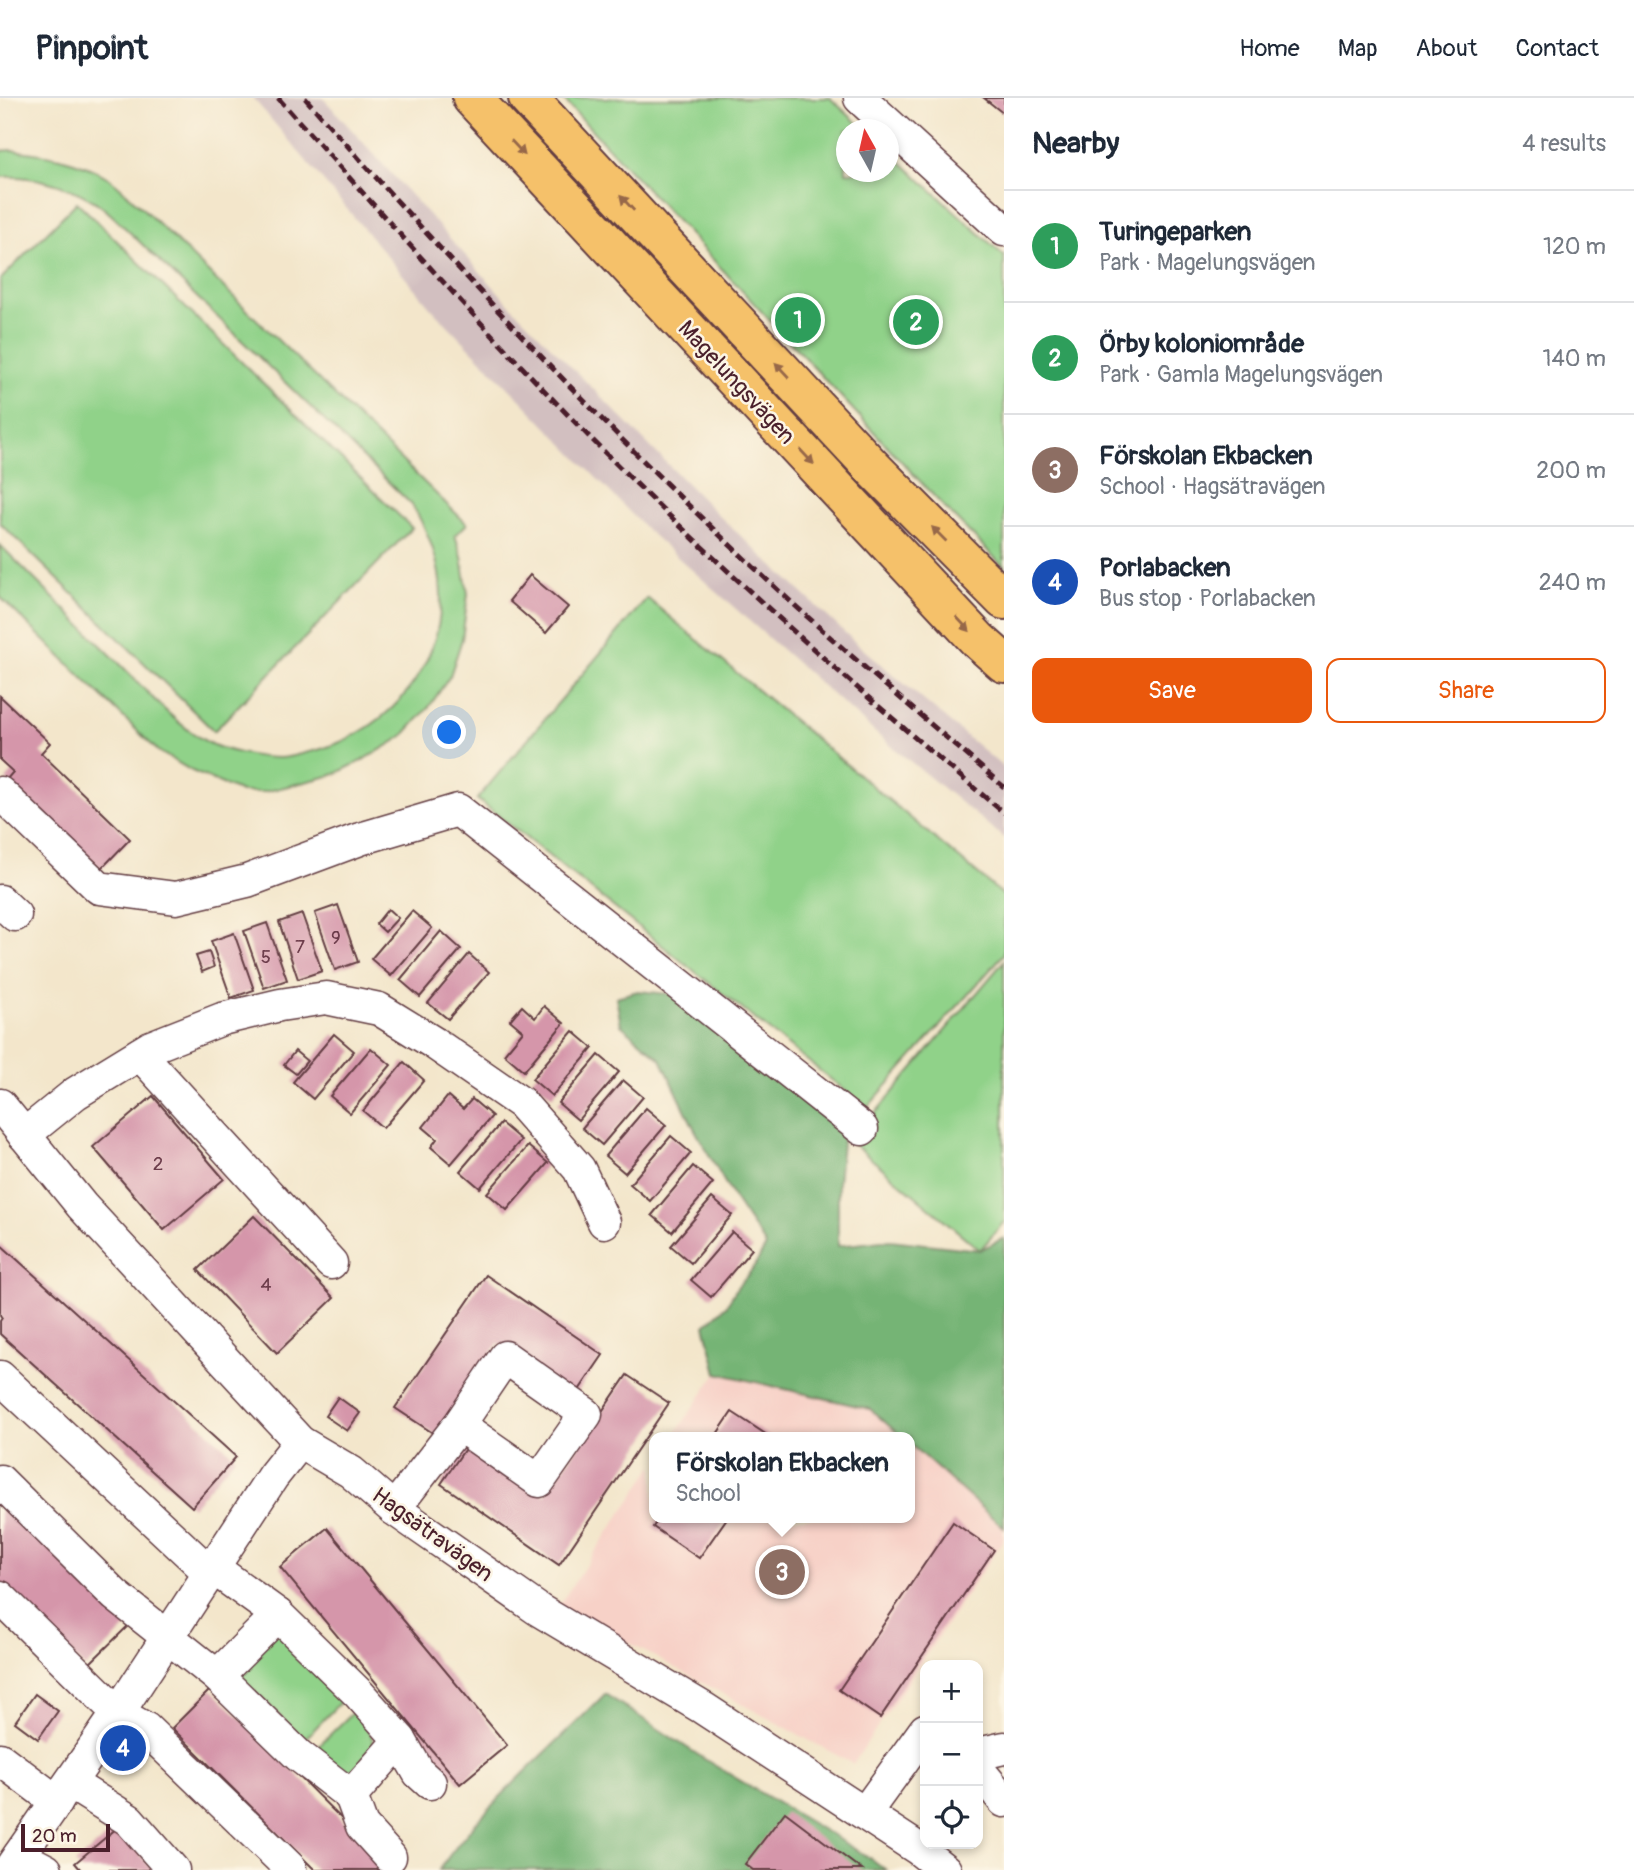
<!DOCTYPE html>
<html lang="en">
<head>
<meta charset="utf-8">
<style>
	:root { --surface:#fff; --page:#f2f2f3; --text:#1f2937; --muted:#747a83; --line:#e0e1e3; --accent:#ea580c }
	body { margin:0; font-family:Pangolin,sans-serif; background:var(--page); color:var(--text) }
	.controls { position:absolute; right:21px; bottom:21px; display:grid; overflow:hidden; border-radius:14px; box-shadow:0 4px 10px #0003 }
	.controls button { width:63px; height:63px; display:grid; place-items:center; padding:0; border:0; border-bottom:2px solid var(--line); background:var(--surface); color:var(--text); font:35px sans-serif }
	.compass { position:absolute; left:836px; top:21px; width:63px; height:63px; border-radius:50%; background:var(--surface); box-shadow:0 4px 10px #0003; rotate:352deg }
	.scale { position:absolute; left:21px; bottom:18px; width:89px; box-sizing:border-box; padding-left:7px; border:4px solid #4a1f2b; border-top:0; font-size:19px; line-height:24px; white-space:nowrap; color:#4a1f2b; -webkit-text-stroke:5px #fcf5e5; paint-order:stroke }
	.you { position:absolute; left:450px; top:635px; width:24px; height:24px; margin:-18px; border:5px solid #fff; border-radius:50%; background:#1a73e8; box-shadow:0 0 0 10px #1a73e833 }
	.badge { display:grid; place-items:center; width:46px; height:46px; border-radius:50%; background:var(--accent); color:#fff; font-size:23px; font-weight:700 }
	.pin { position:absolute; translate:-50% -50%; border:4px solid #fff; box-shadow:0 2px 7px #0006 }
	.popup { position:absolute; left:649px; top:1334px; width:266px; height:91px; box-sizing:border-box; display:grid; place-content:center; border-radius:14px; background:var(--surface); filter:drop-shadow(0 2px 5px #0005); font-size:23px; white-space:nowrap; color:var(--muted) }
	.popup b { font-size:26px; color:var(--text) }
	.popup::after { content:''; position:absolute; left:50%; top:100%; margin-left:-14px; border:14px solid transparent; border-top-color:var(--surface) }
	.list { margin:0; padding:0; list-style:none }
	h2 { display:flex; justify-content:space-between; align-items:center; height:91px; margin:0; padding:0 28px; font-size:30px }
	h2 small { font-size:23px; font-weight:400; color:var(--muted) }
	.list li { display:grid; grid-template-columns:46px 1fr auto; gap:21px; align-items:center; box-sizing:border-box; height:112px; padding:0 28px; border-top:2px solid var(--line) }
	.list b { display:block; font-size:26px; white-space:nowrap }
	.list p { margin:0; font-size:23px; white-space:nowrap; color:var(--muted) }
	.list em { font-size:23px; font-style:normal; color:var(--muted) }
	.actions { display:flex; gap:14px; padding:21px 28px }
	.actions a { flex:1; padding:16px 0; border:2px solid var(--accent); border-radius:14px; text-align:center; font-size:24px; color:var(--accent) }
	.actions .main { background:var(--accent); color:#fff }
	.icon { flex:none; width:38px; height:38px; fill:none; stroke:currentColor; stroke-width:2; stroke-linecap:round; stroke-linejoin:round }
	.map { position:relative; flex:none; width:1004px; height:1772px; overflow:hidden }
	header { display:flex; align-items:center; gap:42px; box-sizing:border-box; height:98px; padding:0 35px; background:var(--surface); border-bottom:2px solid var(--line) }
	header strong { font-size:33px }
	nav { display:flex; gap:38px; margin-inline-start:auto; font-size:24px }
	main { display:flex }
	aside { flex:1; background:var(--surface) }
	.map>svg:first-child { display:block }
	.built { fill:#f7d1c7 }
	.industrial { fill:#d2bfc0 }
	.green { fill:#90d289; stroke:#6d785a; stroke-width:2 }
	.forest { fill:#74b475; stroke:#5f6a50; stroke-width:2 }
	.building { fill:#d596aa }
	.lines { fill:none; stroke-linecap:round; stroke-linejoin:round }
	.minor-casing { stroke:#633d43; stroke-width:35 }
	.major-casing { stroke:#633d43; stroke-width:42 }
	.minor { stroke:#fff; stroke-width:32 }
	.major { stroke:#f5c16b; stroke-width:38 }
	.rail { stroke:#4a1f2b; stroke-width:5; stroke-dasharray:10 5; stroke-linecap:butt }
	.oneway { fill:#976848 }
	.labels { text-anchor:middle; stroke-width:5; stroke-linejoin:round; paint-order:stroke }
	.number-label { font-size:19px; fill:#6d3d4b }
	.street-label { font-size:23px; fill:#4a1f2b; stroke:#fcf5e5 }
</style>
</head>
<body>
<header>
<strong>Pinpoint</strong>
<nav><a>Home</a><a>Map</a><a>About</a><a>Contact</a></nav>
</header>
<main>
<div class="map">
<svg width="1004" height="1772" viewBox="0 0 1004 1772">
	<rect width="100%" height="100%" fill="#fcf5e5"/>
	<filter id="ink" filterUnits="userSpaceOnUse"><feTurbulence type="fractalNoise" baseFrequency=".0143" numOctaves="2"/><feDisplacementMap in="SourceGraphic" scale="14" xChannelSelector="R" yChannelSelector="G"/><feConvolveMatrix kernelMatrix="1 2 1 2 8 2 1 2 1" color-interpolation-filters="sRGB"/></filter>
	<filter id="wash" filterUnits="userSpaceOnUse"><feTurbulence type="fractalNoise" baseFrequency=".00686" numOctaves="4" result="noise"/><feDisplacementMap in="SourceGraphic" scale="28" xChannelSelector="R" yChannelSelector="G"/><feGaussianBlur stdDeviation="1.57" result="paint"/><feColorMatrix in="noise" values="0 0 0 0 0 0 0 0 0 0 0 0 0 0 0 0 0 1.4 0 .05"/><feComposite in="paint" operator="in"/></filter>
	<g filter="url(#wash)">
		<rect width="100%" height="100%" fill="#f3e6cb"/>
		<g class="built">
			<polygon points="717,1275 870,1311 902,1339 673,1339"/>
			<polygon points="910,1346 1004,1430 1004,1441 853,1666 559,1507 654,1367 654,1420 910,1420"/>
		</g>
		<polygon class="industrial" points="253,0 323,0 511,208 714,413 857,546 1004,670 1004,740 878,637 648,433 431,210"/>
		<g class="green">
			<polygon points="562,0 830,0 864,31 846,32 846,74 888,74 889,53 1004,158 1004,469 945,410"/>
			<path d="M12,52c33,4 66,9 95,27 10,6 20,17 29,25l331,322 -12,11 7,22 6,37 -6,45 -12,37 -21,31 -27,30 -37,22 -32,16 -69,17h-23l-49,-21 -34,-20 -158,-154v-52c41,41 83,82 124,123 24,25 52,57 83,74 16,9 53,16 72,16 8,0 18,-3 26,-5 76,-15 137,-79 136,-159 -1,-32 -13,-63 -29,-89l-294,-284c-8,-7 -16,-16 -26,-21 -26,-16 -62,-25 -92,-23v-26z"/>
			<polygon points="77,104 412,430 214,633 0,425 0,182"/>
			<polygon points="647,500 1004,798 1004,856 867,1010 477,701"/>
			<polygon points="1004,863 1004,1124 980,1152 851,1044"/>
			<polygon points="276,1529 347,1597 304,1642 233,1574"/>
			<path d="M353,1614c13,11 20,20 21,37 -4,5 -9,15 -15,18 -17,11 -33,-7 -44,-18z"/>
		</g>
		<g class="forest">
			<polygon points="638,893 680,897 843,1036 838,1084 838,1148 890,1142 980,1152 1004,1140 1004,1430 910,1346 910,1339 902,1339 870,1311 717,1275 705,1227 727,1207 738,1188 753,1171 766,1148 733,1099 694,1030 661,961 621,927 616,899"/>
			<path d="M605,1596l104,68 164,98 13,10h-447c46,-67 110,-118 166,-176z"/>
		</g>
		<g id="blocks">
			<g class="building">
				<polygon points="984,0 1004,0 1004,16"/>
				<polygon points="530,477 568,509 546,535 509,503"/>
				<polygon points="0,598 50,645 41,655 130,741 101,771 6,682 13,674 0,662"/>
				<polygon points="338,807 358,864 335,872 315,815"/>
				<polygon points="388,811 398,820 385,834 376,826"/>
				<polygon points="412,813 432,830 391,878 371,861"/>
				<polygon points="302,816 322,873 298,881 279,824"/>
				<polygon points="267,825 287,882 264,890 244,833"/>
				<polygon points="441,833 461,851 420,899 400,882"/>
				<polygon points="234,835 254,892 231,900 211,843"/>
				<polygon points="209,854 214,869 202,874 196,858"/>
				<polygon points="469,856 489,874 448,921 428,905"/>
				<polygon points="522,908 535,920 544,908 564,925 524,973 504,956 523,933 510,922"/>
				<polygon points="573,933 593,950 552,998 532,981"/>
				<polygon points="334,936 354,953 313,1001 293,984"/>
				<polygon points="371,950 391,967 350,1015 330,998"/>
				<polygon points="295,953 307,963 296,976 284,967"/>
				<polygon points="599,957 619,974 578,1022 558,1005"/>
				<polygon points="404,964 424,982 383,1030 363,1013"/>
				<polygon points="623,982 643,999 602,1047 582,1030"/>
				<polygon points="153,998 224,1081 164,1132 93,1049"/>
				<polygon points="448,998 463,1011 472,1001 492,1018 451,1066 431,1049 437,1041 423,1029"/>
				<polygon points="646,1010 666,1027 625,1075 605,1058"/>
				<polygon points="501,1025 521,1042 480,1090 460,1073"/>
				<polygon points="671,1038 691,1055 650,1103 630,1086"/>
				<polygon points="528,1048 548,1065 507,1112 487,1095"/>
				<polygon points="693,1068 713,1085 672,1134 652,1117"/>
				<polygon points="712,1100 732,1117 691,1165 671,1148"/>
				<polygon points="254,1118 334,1200 277,1255 198,1172"/>
				<polygon points="732,1134 752,1151 711,1199 691,1182"/>
				<polygon points="0,1146 236,1359 192,1409 0,1236 0,1223 2,1220 0,1217"/>
				<polygon points="486,1177 603,1257 575,1298 498,1246 436,1337 395,1310"/>
				<polygon points="627,1277 669,1305 559,1467 441,1386 469,1345 545,1397"/>
				<polygon points="338,1299 360,1315 347,1333 325,1318"/>
				<polygon points="732,1314 770,1339 715,1339"/>
				<polygon points="0,1391 133,1523 85,1570 0,1485"/>
				<polygon points="659,1420 727,1420 699,1460 653,1429"/>
				<polygon points="953,1424 994,1452 880,1620 839,1592"/>
				<polygon points="327,1430 507,1647 460,1686 280,1469"/>
				<polygon points="211,1591 393,1772 315,1772 172,1630"/>
				<polygon points="35,1596 58,1613 38,1641 15,1624"/>
				<polygon points="785,1714 862,1772 753,1772 745,1766"/>
				<polygon points="117,1730 153,1772 81,1772 75,1765"/>
			</g>
		</g>
	</g>
	<g filter="url(#ink)">
		<use href="#blocks" fill-opacity="0" stroke="#633d43" stroke-width="2"/>
		<g class="lines">
			<defs>
				<g id="minor">
					<polyline points="860,0 1004,132"/>
					<polyline points="0,695 99,790 176,800 247,783 360,741 458,712 862,1031"/>
					<polyline points="0,803 15,817"/>
					<polyline points="140,956 331,1165"/>
					<polyline points="0,1007 82,1108 300,1344 351,1374 394,1411 539,1512 703,1610 917,1750 945,1772"/>
					<polyline points="24,1037 76,995 151,949 222,921 280,907 326,900 379,911 434,945 521,1005 579,1071 604,1124"/>
					<polyline points="0,1279 209,1474"/>
					<polyline points="0,1383 115,1497 217,1578 298,1657 351,1698 400,1642 359,1596 278,1517 212,1469"/>
					<polyline points="394,1411 459,1327 505,1259 586,1316 539,1383 459,1327"/>
					<polyline points="0,1499 118,1615 146,1631 290,1770"/>
					<polyline points="217,1578 278,1517"/>
					<polyline points="400,1642 419,1675 430,1685"/>
					<polyline points="978,1656 1004,1650"/>
					<polyline points="0,1661 57,1704"/>
					<polyline points="978,1671 1004,1703"/>
					<polyline points="70,1685 129,1722 173,1772"/>
					<polyline points="351,1698 362,1728 390,1759"/>
					<polyline points="865,1715 925,1632"/>
					<polyline points="19,1758 46,1772"/>
					<polyline points="9,1772 118,1615 273,1378 300,1344"/>
				</g>
				<g id="major">
					<polyline points="472,0 978,542 1004,565"/>
					<polyline points="528,0 872,369 1004,502"/>
				</g>
			</defs>
			<use href="#minor" class="minor-casing"/>
			<use href="#major" class="major-casing"/>
			<use href="#minor" class="minor"/>
			<use href="#major" class="major"/>
			<g class="rail">
				<path d="M278,0c121,135 241,272 371,398 114,111 233,215 355,317"/>
				<path d="M305,0c141,159 286,317 441,462 83,79 171,152 258,227"/>
			</g>
		</g>
		<defs><path id="oneway-solid" d="M-6-.8H1V-3.2L6.5 0L1 3.2V.8H-6Z" transform="scale(1.75)"/></defs>
		<g class="oneway">
			<use href="#oneway-solid" transform="translate(518 50) rotate(47)"/>
			<use href="#oneway-solid" transform="translate(627 105) rotate(-133)"/>
			<use href="#oneway-solid" transform="translate(782 272) rotate(-133)"/>
			<use href="#oneway-solid" transform="translate(807 359) rotate(47)"/>
			<use href="#oneway-solid" transform="translate(939 436) rotate(-135)"/>
			<use href="#oneway-solid" transform="translate(963 526) rotate(47)"/>
		</g>
	</g>
	<g class="labels">
		<g class="number-label">
			<text x="336" y="846">9</text>
			<text x="300" y="855">7</text>
			<text x="266" y="865">5</text>
			<text x="158" y="1072">2</text>
			<text x="266" y="1193">4</text>
		</g>
		<g class="street-label">
			<text transform="translate(737 284) rotate(47)" y="8">Magelungsvägen</text>
			<text transform="translate(433 1436) rotate(36)" y="8">Hagsätravägen</text>
		</g>
	</g>
</svg>
<div class="controls">
<button>+</button>
<button>−</button>
<button><svg class="icon" aria-label="locate" viewBox="0 0 24 24"><circle cx="12" cy="12" r="6"/><path d="M12 2v4M12 18v4M2 12h4M18 12h4"/></svg></button>
</div>
<svg class="compass" viewBox="-18 -18 36 36"><path d="M0-13l5 13h-10z" fill="#e53935"/><path d="M0 13l5-13h-10z" fill="#747a83"/></svg>
<div class="scale">20 m</div>
<div class="you"></div>
<div class="pin badge" style="left:798px;top:222px;background:#2e9e5b">1</div>
<div class="pin badge" style="left:916px;top:224px;background:#2e9e5b">2</div>
<div class="pin badge" style="left:782px;top:1474px;background:#8d6e63">3</div>
<div class="popup"><b>Förskolan Ekbacken</b>School</div>
<div class="pin badge" style="left:123px;top:1650px;background:#1a4fb4">4</div>
</div>
<aside>
<h2>Nearby<small>4 results</small></h2>
<ul class="list">
<li><span class="badge" style="background:#2e9e5b">1</span><div><b>Turingeparken</b><p>Park · Magelungsvägen</p></div><em>120 m</em></li>
<li><span class="badge" style="background:#2e9e5b">2</span><div><b>Örby koloniområde</b><p>Park · Gamla Magelungsvägen</p></div><em>140 m</em></li>
<li><span class="badge" style="background:#8d6e63">3</span><div><b>Förskolan Ekbacken</b><p>School · Hagsätravägen</p></div><em>200 m</em></li>
<li><span class="badge" style="background:#1a4fb4">4</span><div><b>Porlabacken</b><p>Bus stop · Porlabacken</p></div><em>240 m</em></li>
</ul>
<div class="actions"><a class="main">Save</a><a>Share</a></div>
</aside>
</main>
</body>
</html>
